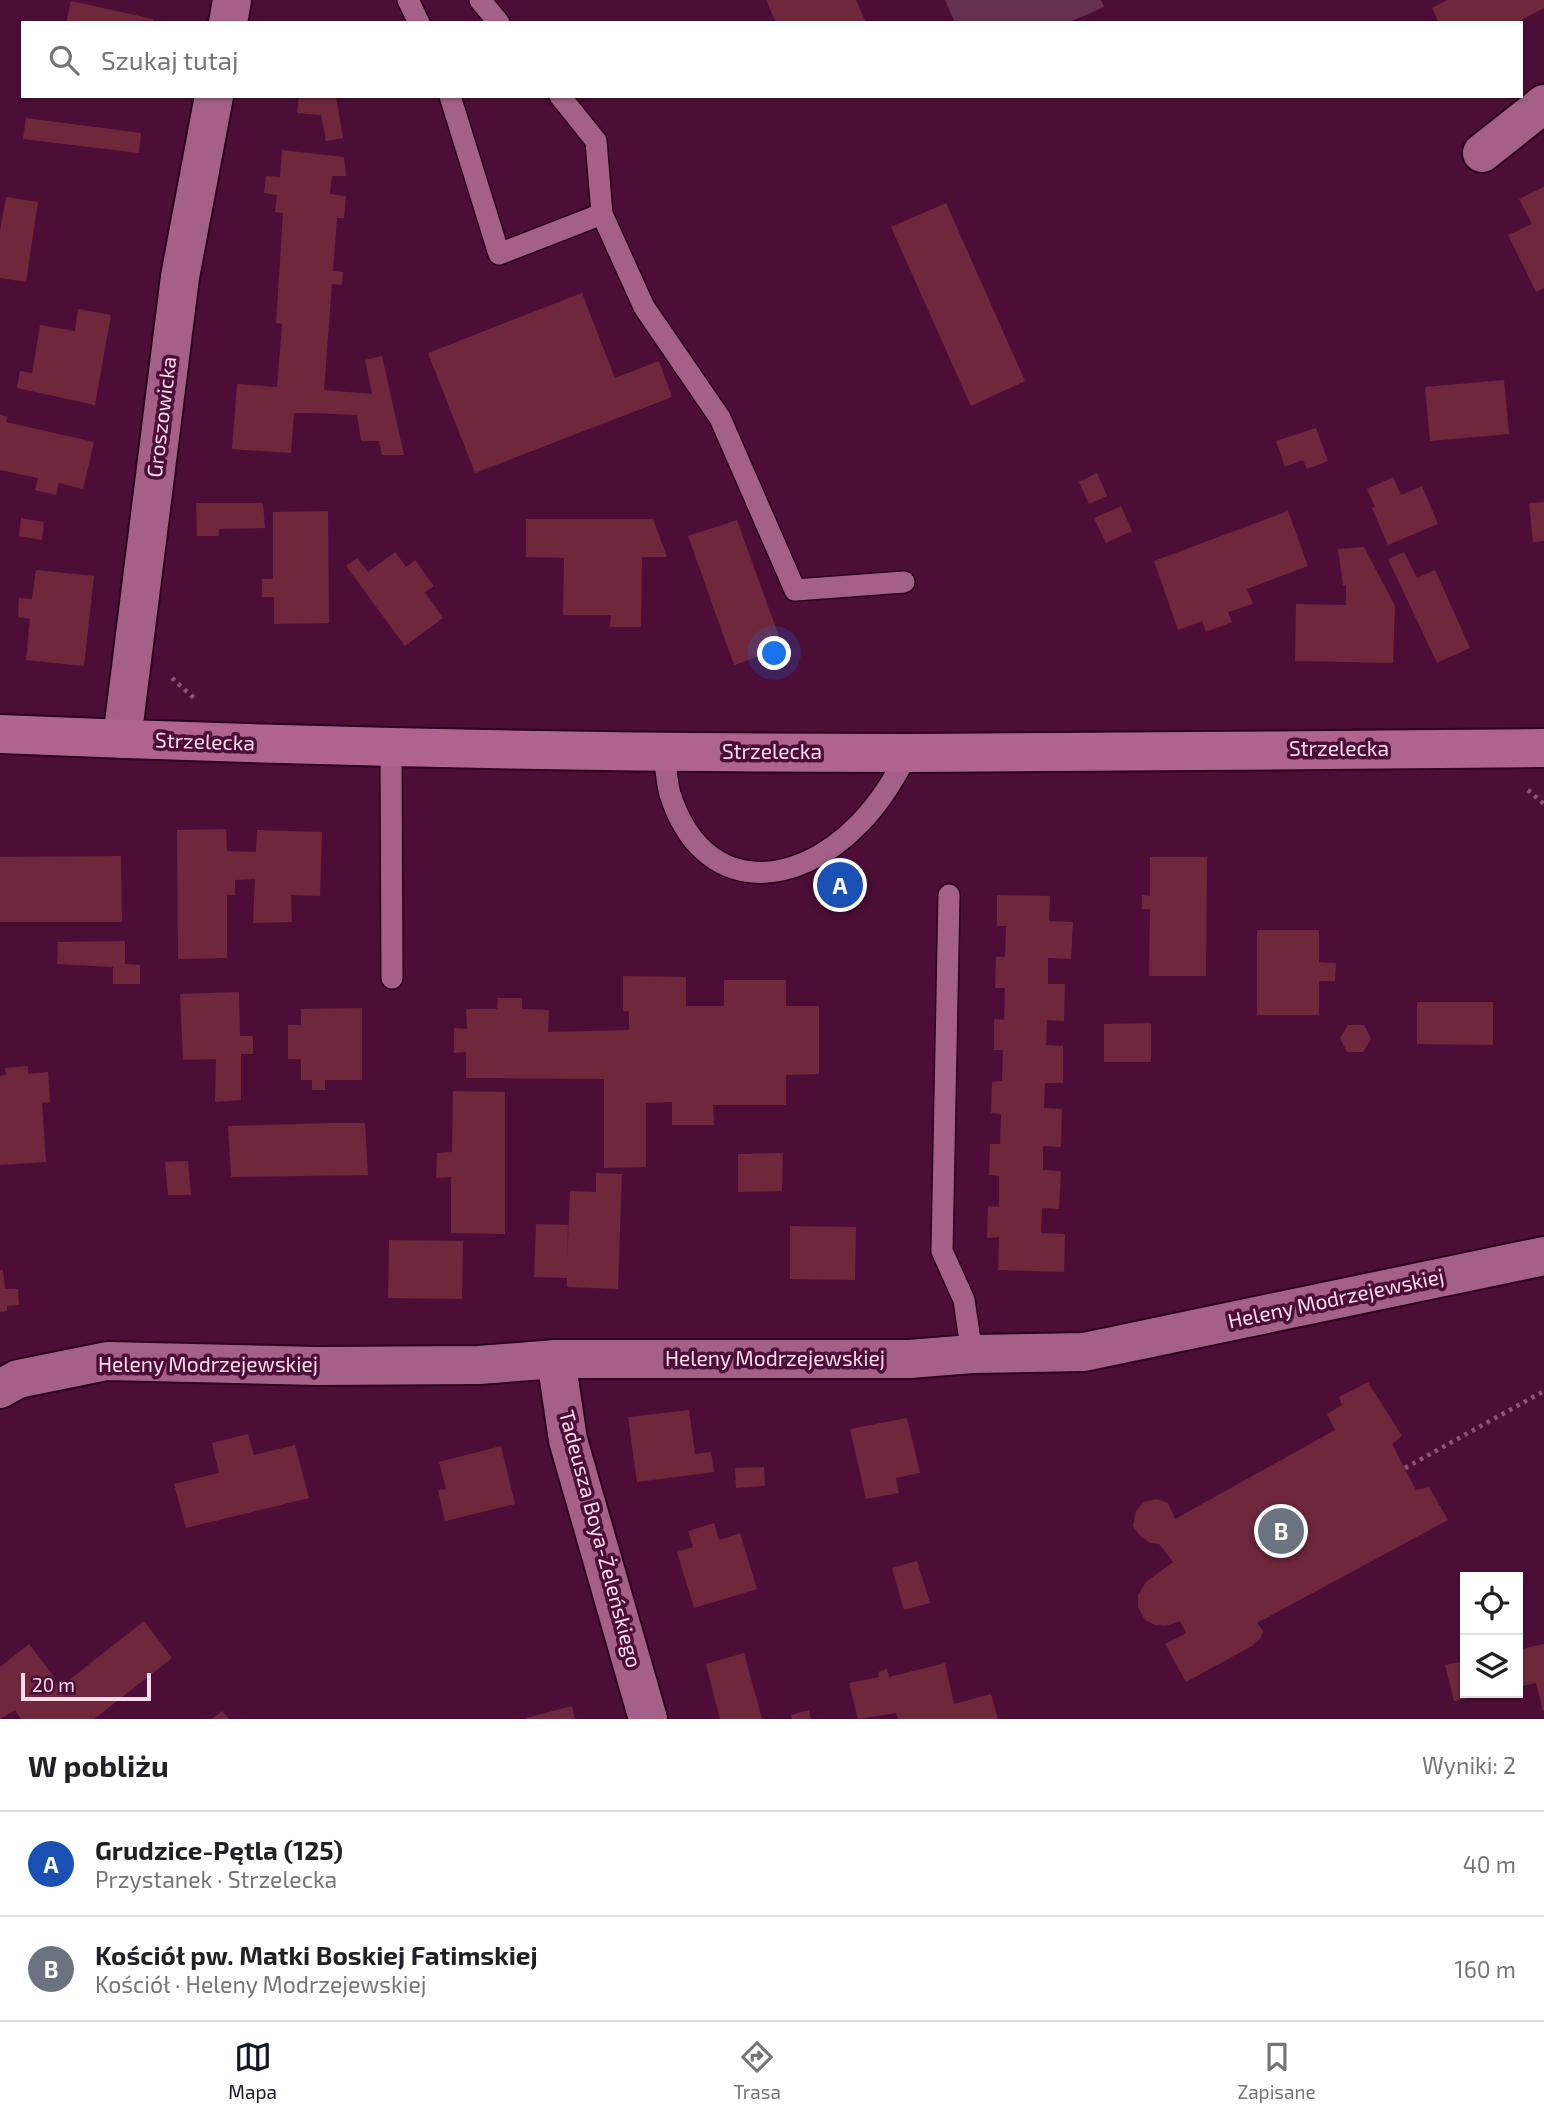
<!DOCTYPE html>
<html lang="pl">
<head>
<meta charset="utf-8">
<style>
	:root { --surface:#fff; --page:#f2f2f2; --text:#202124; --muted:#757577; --line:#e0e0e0; --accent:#111827 }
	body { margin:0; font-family:"Exo 2",sans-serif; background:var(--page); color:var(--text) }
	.controls { position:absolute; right:21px; bottom:21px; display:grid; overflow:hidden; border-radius:0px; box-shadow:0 2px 5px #0004 }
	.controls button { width:63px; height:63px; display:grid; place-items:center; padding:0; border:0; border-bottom:2px solid var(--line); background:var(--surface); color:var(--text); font:35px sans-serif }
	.scale { position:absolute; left:21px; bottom:18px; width:130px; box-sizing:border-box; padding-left:7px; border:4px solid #fbdbeb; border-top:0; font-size:19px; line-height:24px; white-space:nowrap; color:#fbdbeb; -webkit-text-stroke:5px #4c0e37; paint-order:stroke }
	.you { position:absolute; left:775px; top:654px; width:24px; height:24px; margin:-18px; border:5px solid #fff; border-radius:50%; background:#1a73e8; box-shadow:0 0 0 10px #1a73e833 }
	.badge { display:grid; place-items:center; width:46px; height:46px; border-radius:50%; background:var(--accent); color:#fff; font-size:23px; font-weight:700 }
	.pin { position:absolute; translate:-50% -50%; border:4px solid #fff; box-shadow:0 2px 7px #0006 }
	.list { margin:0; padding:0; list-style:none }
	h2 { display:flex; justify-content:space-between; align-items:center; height:91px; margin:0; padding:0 28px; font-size:30px }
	h2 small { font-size:23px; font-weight:400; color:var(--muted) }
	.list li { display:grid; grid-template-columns:46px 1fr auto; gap:21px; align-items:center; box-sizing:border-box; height:105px; padding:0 28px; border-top:2px solid var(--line) }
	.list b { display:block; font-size:26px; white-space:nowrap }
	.list p { margin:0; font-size:23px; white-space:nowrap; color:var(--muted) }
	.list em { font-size:23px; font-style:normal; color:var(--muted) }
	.icon { flex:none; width:38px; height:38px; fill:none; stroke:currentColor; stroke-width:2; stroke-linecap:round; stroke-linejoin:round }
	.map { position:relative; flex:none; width:1544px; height:1719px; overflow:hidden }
	.search { position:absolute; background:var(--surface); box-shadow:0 2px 5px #0004; left:21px; right:21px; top:21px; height:77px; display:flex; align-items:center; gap:18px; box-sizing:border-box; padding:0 24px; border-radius:0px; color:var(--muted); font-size:26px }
	.sheet { height:301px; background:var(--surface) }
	nav { display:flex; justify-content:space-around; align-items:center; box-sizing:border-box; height:98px; border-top:2px solid var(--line); background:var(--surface); font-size:19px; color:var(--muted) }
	nav a { display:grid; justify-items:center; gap:4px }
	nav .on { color:var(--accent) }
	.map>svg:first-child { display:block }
	.green { fill:#663150 }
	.building { fill:#6f273c }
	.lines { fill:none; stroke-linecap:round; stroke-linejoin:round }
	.service-casing { stroke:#2b001c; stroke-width:24 }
	.minor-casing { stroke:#2b001c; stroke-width:42 }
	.tertiary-casing { stroke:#2b001c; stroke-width:42 }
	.secondary-casing { stroke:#2b001c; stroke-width:42 }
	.path { stroke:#895676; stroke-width:4.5; stroke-dasharray:3.5 5; stroke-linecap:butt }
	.service { stroke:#a56087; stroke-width:21 }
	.minor { stroke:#a56087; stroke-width:38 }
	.tertiary { stroke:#a56087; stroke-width:38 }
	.secondary { stroke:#b0638f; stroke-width:38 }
	.labels { text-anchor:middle; stroke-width:7; stroke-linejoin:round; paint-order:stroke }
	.street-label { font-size:21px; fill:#fbdbeb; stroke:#4c0e37 }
</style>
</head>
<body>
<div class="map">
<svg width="1544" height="1719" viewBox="0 0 1544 1719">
	<rect width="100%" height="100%" fill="#4c0e37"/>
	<polygon class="green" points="945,0 1101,0 1104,7 1067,23 955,23"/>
	<g class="building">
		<polygon points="766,0 856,0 866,23 776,23"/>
		<polygon points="1447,0 1544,0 1544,8 1516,23 1439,23 1432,8"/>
		<polygon points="71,1 153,19 152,23 66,23"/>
		<polygon points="299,96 336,96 343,138 326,141 321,115 297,113"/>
		<polygon points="26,118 141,133 139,153 23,139"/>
		<polygon points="282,150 344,157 346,176 332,176 330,194 346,196 344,218 337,218 333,271 343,272 342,285 332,284 324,390 372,394 365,360 382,356 404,455 382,455 379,441 361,441 357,415 311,413 294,413 291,453 232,449 237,384 277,387 282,324 276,323 283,213 275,212 277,195 264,193 266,176 280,177"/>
		<polygon points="1544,187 1544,288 1536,292 1508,235 1532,224 1519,199"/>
		<polygon points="6,197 38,202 26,282 0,278 0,231"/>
		<polygon points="946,203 1025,381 971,406 891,227"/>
		<polygon points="582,293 615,378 659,361 672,397 475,473 428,353"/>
		<polygon points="78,309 111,315 95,405 17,388 20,371 32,373 40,325 75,331"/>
		<polygon points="1504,380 1509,434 1430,441 1425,387"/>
		<polygon points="0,415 8,417 6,422 94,442 83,489 59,483 56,495 35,490 38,478 0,470"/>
		<polygon points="1316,428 1328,461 1307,469 1303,460 1285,467 1276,441"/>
		<polygon points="1097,473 1107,496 1089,504 1079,482"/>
		<polygon points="1393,477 1401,495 1422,486 1438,524 1388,545 1372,508 1375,507 1367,489"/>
		<polygon points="1544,502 1544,541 1533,542 1529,503"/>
		<polygon points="196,503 263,503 265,528 219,529 219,536 197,536"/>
		<polygon points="1121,506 1132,531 1106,543 1094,518"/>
		<polygon points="328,511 329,623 274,624 274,597 262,597 262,579 273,579 273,512"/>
		<polygon points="1288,511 1308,566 1247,589 1253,604 1228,612 1232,622 1206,632 1202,621 1178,630 1154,561"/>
		<polygon points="21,518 44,522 42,540 19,536"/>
		<polygon points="526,519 653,519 667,557 642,557 641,627 610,627 611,615 563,615 564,558 526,557"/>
		<polygon points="737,520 783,648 734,665 688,536"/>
		<polygon points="1364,547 1395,606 1393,663 1295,661 1296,604 1346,605 1346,586 1343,585 1338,549"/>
		<polygon points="395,552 406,567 415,560 434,586 425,592 443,618 405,646 346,566 357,558 368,572"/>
		<polygon points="1404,552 1417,578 1435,570 1470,648 1437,663 1388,559"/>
		<polygon points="36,570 94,576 84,666 26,660 30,619 18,617 19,598 32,599"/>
		<polygon points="226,829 227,851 256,852 257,830 322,832 320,896 291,895 292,922 253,923 255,879 235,880 235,895 227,895 227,958 178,959 177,830"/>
		<polygon points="121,856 122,922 0,922 0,857"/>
		<polygon points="1150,857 1207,857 1206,976 1149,976 1150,909 1142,909 1142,895 1150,896"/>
		<polygon points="997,895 1050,896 1049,921 1073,922 1071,959 1048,958 1048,984 1065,984 1064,1021 1047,1020 1046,1045 1063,1046 1063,1083 1045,1083 1044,1108 1062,1109 1061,1147 1043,1146 1043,1170 1061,1171 1059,1209 1042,1208 1041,1233 1065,1234 1064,1272 998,1270 999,1237 987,1238 988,1206 999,1207 999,1176 989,1175 990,1144 1000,1144 1001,1114 991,1113 992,1082 1002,1081 1003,1050 994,1050 994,1019 1004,1020 1005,988 995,988 996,957 1005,957 1006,926 997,926"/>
		<polygon points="1257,930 1319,930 1319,962 1336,963 1335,981 1319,981 1319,1015 1257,1015"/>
		<polygon points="125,941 125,964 140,965 140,984 113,984 113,967 57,964 58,942"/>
		<polygon points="623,976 686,977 686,1006 724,1006 724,980 786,980 786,1006 819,1006 819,1074 786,1075 786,1105 713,1105 714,1125 672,1125 672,1102 646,1103 646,1167 604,1168 604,1079 466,1078 466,1052 454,1053 454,1028 467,1029 466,1009 497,1009 498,998 522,998 522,1009 549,1010 548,1032 629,1030 629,1011 623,1011"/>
		<polygon points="239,992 240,1036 253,1036 253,1054 241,1054 241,1100 215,1102 216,1059 183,1060 180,994"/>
		<polygon points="1417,1002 1493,1002 1493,1045 1417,1044"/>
		<polygon points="362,1008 362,1080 325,1080 325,1090 312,1090 312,1080 301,1080 301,1059 288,1059 288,1025 301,1025 301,1009"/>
		<polygon points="1151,1023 1151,1062 1104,1062 1104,1024"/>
		<polygon points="1348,1025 1364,1025 1371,1039 1363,1052 1347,1052 1340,1038"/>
		<polygon points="28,1066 28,1074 48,1072 50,1102 42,1103 46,1162 0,1165 0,1076 6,1075 5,1068"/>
		<polygon points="453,1091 505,1092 505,1234 451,1233 451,1177 436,1178 437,1153 452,1152"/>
		<polygon points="332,1123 365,1123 368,1175 231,1177 228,1126"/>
		<polygon points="783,1153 782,1191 738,1192 738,1154"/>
		<polygon points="188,1161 191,1195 168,1195 165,1162"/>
		<polygon points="596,1173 622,1174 618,1289 567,1287 567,1278 534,1277 536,1224 568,1225 567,1262 570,1191 596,1192"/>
		<polygon points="790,1226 856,1227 855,1280 790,1279"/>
		<polygon points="389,1240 463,1241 462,1299 388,1298"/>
		<polygon points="0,1270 3,1270 5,1289 18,1289 19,1305 7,1306 7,1311 0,1312"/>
		<polygon points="1368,1382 1402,1436 1392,1444 1416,1490 1429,1487 1448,1520 1257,1623 1263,1631 1260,1639 1252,1646 1186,1682 1165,1644 1186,1633 1180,1621 1166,1626 1155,1625 1145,1620 1138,1607 1138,1595 1146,1582 1173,1562 1159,1544 1150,1543 1140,1536 1133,1526 1136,1511 1144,1502 1157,1499 1168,1503 1175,1519 1335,1430 1327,1414 1342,1405 1339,1397"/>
		<polygon points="689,1410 695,1454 711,1452 714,1472 637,1482 628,1417"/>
		<polygon points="907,1418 920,1473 896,1478 899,1493 866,1499 850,1429"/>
		<polygon points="248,1434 254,1455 295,1445 309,1498 186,1528 174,1484 219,1473 212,1443"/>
		<polygon points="501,1446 515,1504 445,1521 438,1490 446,1489 439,1462"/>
		<polygon points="764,1467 765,1486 736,1488 735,1468"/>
		<polygon points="714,1523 719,1540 740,1533 757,1589 694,1608 677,1552 693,1547 688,1531"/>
		<polygon points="917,1561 930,1603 904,1610 892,1568"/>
		<polygon points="144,1621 172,1658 94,1719 21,1719 15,1710 0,1719 0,1667 29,1644 55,1678 53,1680 59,1688"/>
		<polygon points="1544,1644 1544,1711 1543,1711 1536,1683 1518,1687 1518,1650"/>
		<polygon points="744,1653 762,1719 720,1719 706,1664"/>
		<polygon points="1465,1661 1465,1693 1487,1694 1454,1701 1445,1665"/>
		<polygon points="945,1663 954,1704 991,1694 998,1719 898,1719 896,1713 858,1719 849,1683 879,1677 878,1672 887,1669 889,1677"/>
		<polygon points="572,1706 575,1719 526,1719 526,1718"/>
		<polygon points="809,1710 811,1719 792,1719 791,1715"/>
		<polygon points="222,1711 229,1719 212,1719"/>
	</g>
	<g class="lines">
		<defs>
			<g id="service">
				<polyline points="408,0 419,23"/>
				<polyline points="480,0 499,23"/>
				<polyline points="450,96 499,254 602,214 644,307 720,418 795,590 904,582"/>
				<polyline points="560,96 596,141 602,214"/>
				<polyline points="391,748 392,978"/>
				<path d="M664,751c2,14 2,29 6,43 32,101 124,97 189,30 21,-21 35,-45 49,-71"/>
				<polyline points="949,895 942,1251 964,1300 972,1354"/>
			</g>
			<g id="minor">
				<polyline points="1482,153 1544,104"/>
				<polyline points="556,1359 568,1440 648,1719"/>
				<polyline points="0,1389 18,1379 107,1361 317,1366 479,1365 556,1359 909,1359 972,1354 1084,1352 1544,1256"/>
			</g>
			<g id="tertiary">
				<polyline points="228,23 232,0"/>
				<polyline points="122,739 180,277 214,96"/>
			</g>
			<path id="secondary" d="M0,734c302,13 605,19 908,19 212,0 424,-4 636,-5"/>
		</defs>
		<use href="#service" class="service-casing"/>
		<use href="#minor" class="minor-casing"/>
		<use href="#tertiary" class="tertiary-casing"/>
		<use href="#secondary" class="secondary-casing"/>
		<g class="path">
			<polyline points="172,678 194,698"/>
			<polyline points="1528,790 1544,804"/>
			<polyline points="1405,1468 1544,1391"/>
		</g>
		<use href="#service" class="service"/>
		<use href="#minor" class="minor"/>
		<use href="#tertiary" class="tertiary"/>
		<use href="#secondary" class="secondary"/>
	</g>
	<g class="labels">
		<g class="street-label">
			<text transform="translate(162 417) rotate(-83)" y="7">Groszowicka</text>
			<text transform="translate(205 742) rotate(2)" y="7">Strzelecka</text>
			<text x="1339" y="756">Strzelecka</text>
			<text x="772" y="759">Strzelecka</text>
			<text transform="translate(1336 1299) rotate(-12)" y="7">Heleny Modrzejewskiej</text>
			<text x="775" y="1366">Heleny Modrzejewskiej</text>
			<text x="208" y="1372">Heleny Modrzejewskiej</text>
			<text transform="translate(600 1539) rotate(75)" y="7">Tadeusza Boya-Żeleńskiego</text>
		</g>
	</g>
</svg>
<div class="controls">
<button><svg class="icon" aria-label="locate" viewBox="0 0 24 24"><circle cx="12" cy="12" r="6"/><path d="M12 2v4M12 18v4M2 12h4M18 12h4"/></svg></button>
<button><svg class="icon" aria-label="layers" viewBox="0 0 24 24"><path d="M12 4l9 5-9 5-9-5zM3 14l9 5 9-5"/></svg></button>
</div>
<div class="scale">20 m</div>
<div class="you"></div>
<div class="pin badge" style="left:840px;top:885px;background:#1a4fb4">A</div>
<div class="pin badge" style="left:1281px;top:1531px;background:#6b7280">B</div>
<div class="search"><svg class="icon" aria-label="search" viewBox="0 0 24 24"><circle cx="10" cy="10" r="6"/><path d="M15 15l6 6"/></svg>Szukaj tutaj</div>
</div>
<section class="sheet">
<h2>W pobliżu<small>Wyniki: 2</small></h2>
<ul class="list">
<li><span class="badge" style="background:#1a4fb4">A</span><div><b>Grudzice-Pętla (125)</b><p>Przystanek · Strzelecka</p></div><em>40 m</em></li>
<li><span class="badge" style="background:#6b7280">B</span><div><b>Kościół pw. Matki Boskiej Fatimskiej</b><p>Kościół · Heleny Modrzejewskiej</p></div><em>160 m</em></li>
</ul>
</section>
<nav>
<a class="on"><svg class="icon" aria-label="map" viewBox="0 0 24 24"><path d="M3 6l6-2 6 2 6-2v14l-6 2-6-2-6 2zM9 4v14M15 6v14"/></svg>Mapa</a>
<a><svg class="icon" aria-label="directions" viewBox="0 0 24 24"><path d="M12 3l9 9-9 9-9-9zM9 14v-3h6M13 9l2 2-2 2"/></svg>Trasa</a>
<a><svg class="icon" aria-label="saved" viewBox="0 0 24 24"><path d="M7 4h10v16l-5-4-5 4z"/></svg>Zapisane</a>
</nav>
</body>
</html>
